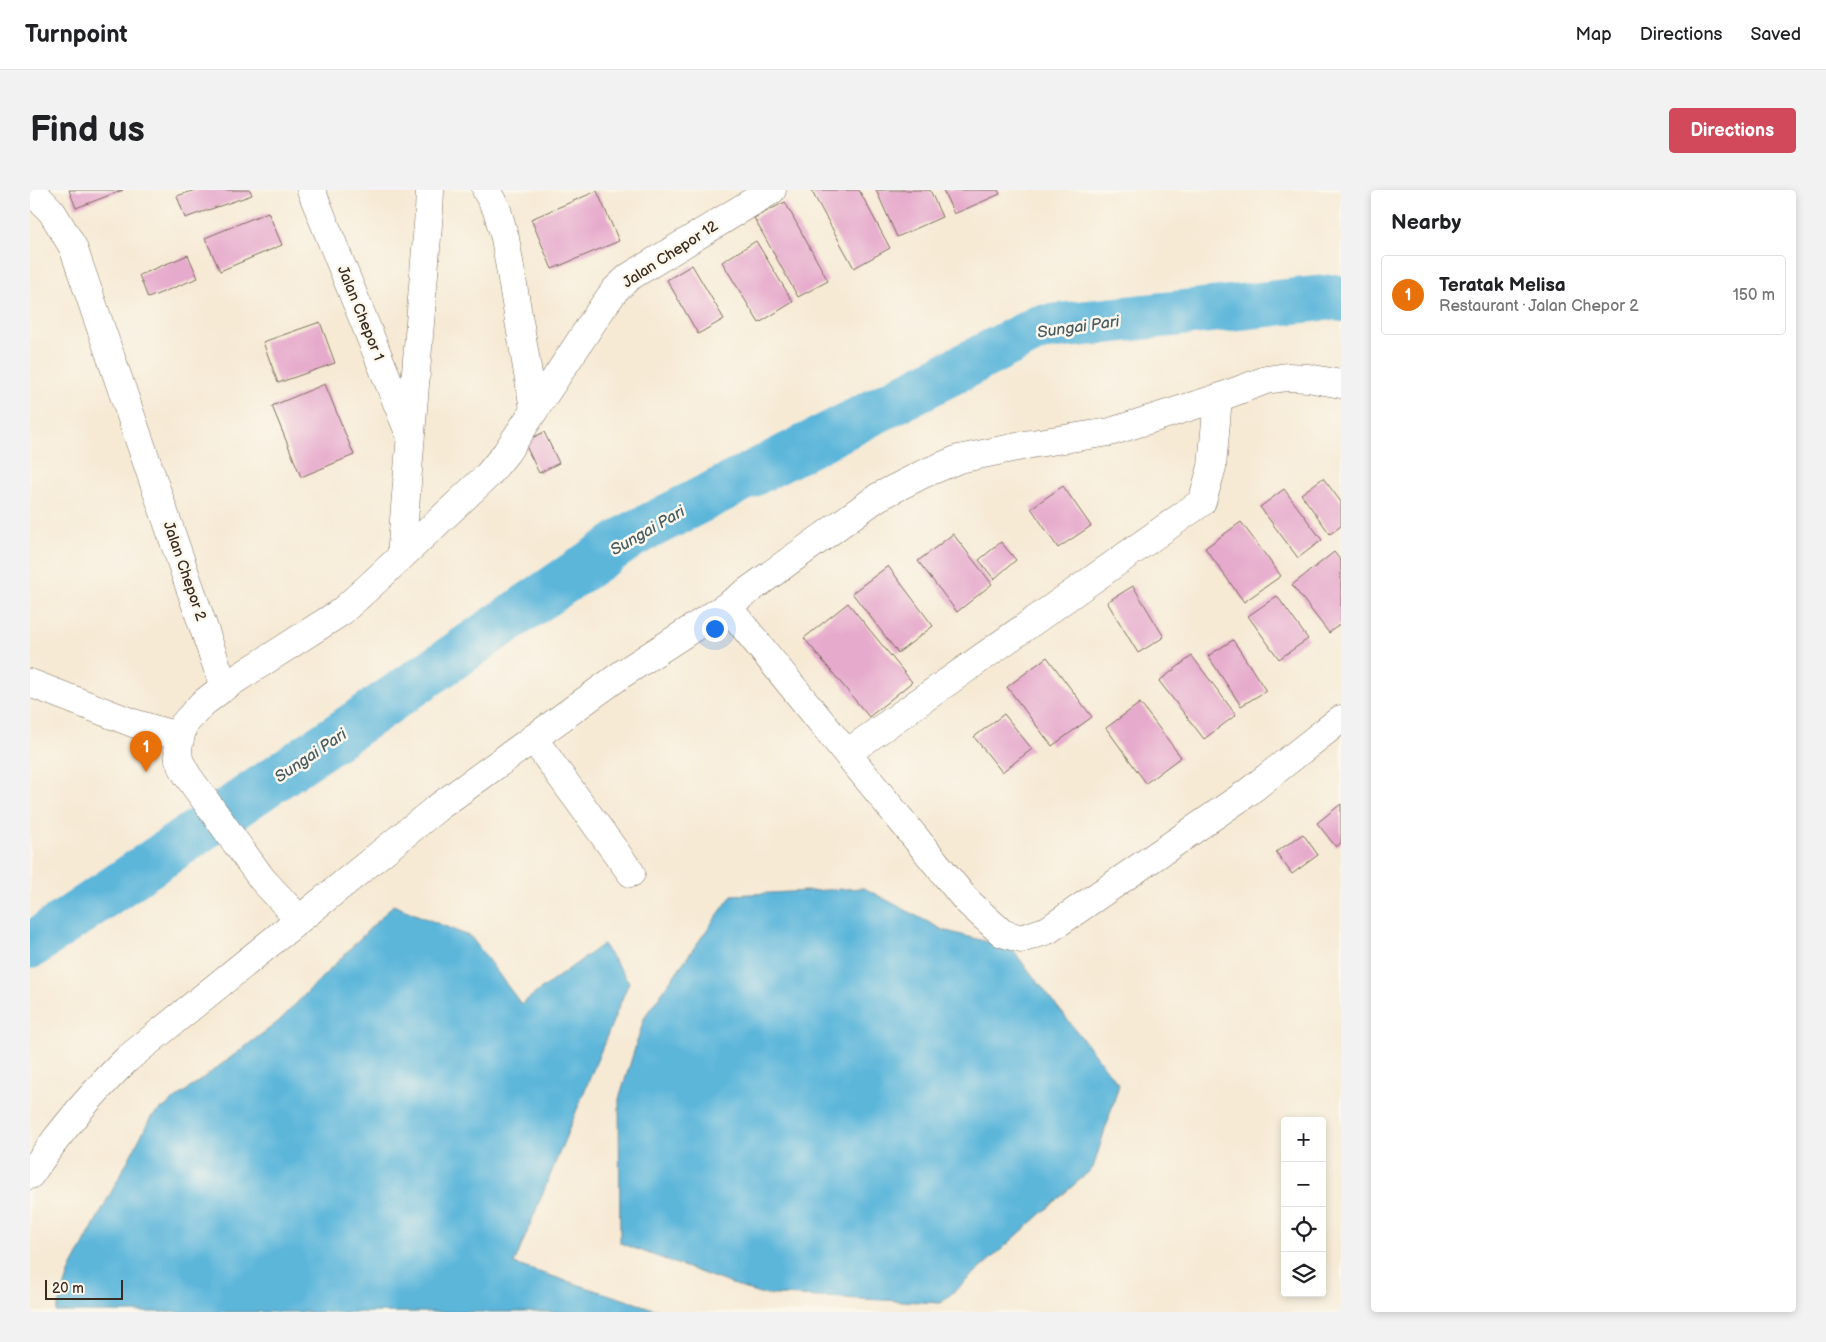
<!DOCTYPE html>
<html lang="en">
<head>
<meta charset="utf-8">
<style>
	:root { --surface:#fff; --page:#f2f2f2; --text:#202124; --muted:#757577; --line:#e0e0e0; --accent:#d1495b }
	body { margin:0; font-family:"Balsamiq Sans",sans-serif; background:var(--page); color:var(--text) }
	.controls { position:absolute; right:15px; bottom:15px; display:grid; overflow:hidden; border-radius:5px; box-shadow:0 2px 8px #0003 }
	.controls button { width:45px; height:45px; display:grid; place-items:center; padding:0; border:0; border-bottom:1px solid var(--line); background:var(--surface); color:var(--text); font:25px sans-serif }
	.scale { position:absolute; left:15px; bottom:12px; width:78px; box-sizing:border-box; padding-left:5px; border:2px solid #3b2a1e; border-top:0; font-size:14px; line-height:18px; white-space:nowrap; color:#3b2a1e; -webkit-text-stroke:4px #fbf7ec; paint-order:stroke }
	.you { position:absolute; left:684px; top:438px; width:18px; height:18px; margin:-12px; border:4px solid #fff; border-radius:50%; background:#1a73e8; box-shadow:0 0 0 8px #1a73e833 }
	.badge { display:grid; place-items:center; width:32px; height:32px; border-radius:50%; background:var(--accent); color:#fff; font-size:16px; font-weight:700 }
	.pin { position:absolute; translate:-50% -41px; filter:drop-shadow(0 1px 2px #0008) }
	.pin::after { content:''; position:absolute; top:26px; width:18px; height:15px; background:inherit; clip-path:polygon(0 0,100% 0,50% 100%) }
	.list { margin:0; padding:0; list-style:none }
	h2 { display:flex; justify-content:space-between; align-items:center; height:65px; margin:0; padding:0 20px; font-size:21px }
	h2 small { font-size:16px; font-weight:400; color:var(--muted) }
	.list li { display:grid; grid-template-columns:32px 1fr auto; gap:15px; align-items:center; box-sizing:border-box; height:80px; margin:0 10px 10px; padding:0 10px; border:1px solid var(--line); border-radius:5px }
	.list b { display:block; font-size:19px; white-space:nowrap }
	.list p { margin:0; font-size:16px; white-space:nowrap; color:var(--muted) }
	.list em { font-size:16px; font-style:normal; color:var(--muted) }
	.icon { flex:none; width:28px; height:28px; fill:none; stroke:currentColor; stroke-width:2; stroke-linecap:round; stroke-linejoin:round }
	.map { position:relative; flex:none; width:1311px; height:1122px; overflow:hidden; border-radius:5px }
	header { display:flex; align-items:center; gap:30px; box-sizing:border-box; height:70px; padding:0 25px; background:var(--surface); border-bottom:1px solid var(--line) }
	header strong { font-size:24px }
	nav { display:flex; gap:28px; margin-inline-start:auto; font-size:18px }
	.intro { display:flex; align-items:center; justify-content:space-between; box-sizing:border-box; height:120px; padding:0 30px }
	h1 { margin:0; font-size:35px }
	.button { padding:12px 22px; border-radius:5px; background:var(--accent); color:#fff; font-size:18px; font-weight:700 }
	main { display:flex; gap:30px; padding:0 30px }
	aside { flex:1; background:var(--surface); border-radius:5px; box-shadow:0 2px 8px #0003 }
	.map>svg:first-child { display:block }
	.water { fill:#5cb6da; stroke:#4c707c }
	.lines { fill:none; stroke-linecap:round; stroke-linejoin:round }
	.river { stroke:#5cb6da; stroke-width:46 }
	.building { fill:#e6aacc }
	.minor-casing { stroke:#7c6d5e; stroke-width:29 }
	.minor { stroke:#fff; stroke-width:28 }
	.labels { text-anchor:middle; stroke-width:5; stroke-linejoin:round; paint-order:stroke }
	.street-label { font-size:15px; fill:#3b2a1e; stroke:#fbf7ec }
	.water-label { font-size:16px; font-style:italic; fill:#475b60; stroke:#fbf7ec }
</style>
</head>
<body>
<header>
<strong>Turnpoint</strong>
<nav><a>Map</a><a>Directions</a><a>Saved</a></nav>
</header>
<div class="intro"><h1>Find us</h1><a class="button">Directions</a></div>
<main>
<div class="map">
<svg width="1311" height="1122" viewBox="0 0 1311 1122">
	<rect width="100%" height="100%" fill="#fbf7ec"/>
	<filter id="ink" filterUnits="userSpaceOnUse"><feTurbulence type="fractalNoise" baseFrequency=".02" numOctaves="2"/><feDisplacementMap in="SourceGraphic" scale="10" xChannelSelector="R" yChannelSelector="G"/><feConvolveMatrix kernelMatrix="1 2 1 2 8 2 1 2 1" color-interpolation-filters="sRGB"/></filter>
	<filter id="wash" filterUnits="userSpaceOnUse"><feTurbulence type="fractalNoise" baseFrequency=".0096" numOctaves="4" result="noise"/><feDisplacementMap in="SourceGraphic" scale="20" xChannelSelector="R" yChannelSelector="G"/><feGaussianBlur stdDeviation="1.12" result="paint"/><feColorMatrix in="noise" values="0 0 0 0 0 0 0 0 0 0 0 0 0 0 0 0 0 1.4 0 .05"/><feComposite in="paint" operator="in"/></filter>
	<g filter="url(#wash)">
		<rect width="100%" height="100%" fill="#f6ead5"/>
		<g class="water">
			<polygon points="834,698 913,740 981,758 1089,895 1063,978 911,1113 729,1104 590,1053 589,909 615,826 702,705"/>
			<polygon points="363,715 441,747 491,814 573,754 599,792 484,1074 627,1120 626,1122 26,1122 41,1078 121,927 248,832"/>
		</g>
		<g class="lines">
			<polyline class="river" points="0,756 602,345 1009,138 1304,107 1311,109"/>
		</g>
		<g id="blocks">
			<g class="building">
				<polygon points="39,0 93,0 46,18"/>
				<polygon points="165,0 220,0 222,5 155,28 147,6"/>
				<polygon points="781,0 829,0 860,58 824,78"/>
				<polygon points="846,0 900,0 912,27 867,47"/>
				<polygon points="913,0 968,0 970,4 924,24"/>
				<polygon points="567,1 589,51 522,79 501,29"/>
				<polygon points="755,12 798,91 768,107 724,28"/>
				<polygon points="238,22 252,55 190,81 175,48"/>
				<polygon points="726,51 763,112 729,133 692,72"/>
				<polygon points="158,65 168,88 118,108 109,85"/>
				<polygon points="662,75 694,129 668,144 637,90"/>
				<polygon points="290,132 305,173 248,193 233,152"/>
				<polygon points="295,194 324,265 271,287 242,216"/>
				<polygon points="514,242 529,273 509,283 494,252"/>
				<polygon points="1293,288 1311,312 1311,336 1300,344 1271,304"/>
				<polygon points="1033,296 1061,336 1028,358 1001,318"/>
				<polygon points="1254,299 1292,350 1268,368 1230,317"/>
				<polygon points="1211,332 1251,386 1214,412 1175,358"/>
				<polygon points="923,344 962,394 927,422 888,371"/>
				<polygon points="971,352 986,370 964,389 949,370"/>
				<polygon points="1304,362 1311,371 1311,433 1299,443 1262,395"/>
				<polygon points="858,376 903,436 868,463 822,403"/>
				<polygon points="1103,396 1134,447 1108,463 1077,412"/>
				<polygon points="1247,406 1278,449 1249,469 1218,426"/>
				<polygon points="818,413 882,492 839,527 774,448"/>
				<polygon points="1203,450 1236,501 1211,516 1178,466"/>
				<polygon points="1162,466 1206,525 1174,549 1129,491"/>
				<polygon points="1017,467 1062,527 1022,556 977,497"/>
				<polygon points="1110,513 1151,567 1116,593 1076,538"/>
				<polygon points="974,524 1002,559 972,582 944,547"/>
				<polygon points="1311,614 1311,653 1306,657 1287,633"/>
				<polygon points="1273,644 1288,665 1262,684 1246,662"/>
			</g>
		</g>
	</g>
	<g filter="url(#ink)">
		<use href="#blocks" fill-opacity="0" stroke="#7c6d5e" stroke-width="1"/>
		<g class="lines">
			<defs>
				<g id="minor">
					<polyline points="1,0 22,22 43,57 194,497"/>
					<polyline points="281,0 378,240"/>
					<polyline points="456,0 467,20 475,48 504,219"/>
					<polyline points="371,367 399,22 400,0"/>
					<polyline points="697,416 936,710 972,743 991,749 1018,740 1217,603 1311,529"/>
					<polyline points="0,493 103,533 150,547"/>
					<polyline points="503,548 601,683"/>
					<polyline points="817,563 1172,312 1182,277 1188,208"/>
					<polyline points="269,729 232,689 157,585 149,570 148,558 153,535 172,514 194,497 311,422 342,394 458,285 476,263 570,121 585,100 599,87 742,0"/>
					<path d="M0,985c30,-44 59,-79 97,-116l310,-251 185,-134 105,-68 151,-109 45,-23 36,-15 72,-15 79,-12 108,-34 48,-18 21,-3 21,1 33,6"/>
				</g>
			</defs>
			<use href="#minor" class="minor-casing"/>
			<use href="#minor" class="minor"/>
		</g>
	</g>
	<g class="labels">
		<g class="street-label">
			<text transform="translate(640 64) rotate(-33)" y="5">Jalan Chepor 12</text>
			<text transform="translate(331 123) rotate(68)" y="5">Jalan Chepor 1</text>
			<text transform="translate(155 381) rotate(71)" y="5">Jalan Chepor 2</text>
		</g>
		<g class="water-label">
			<text transform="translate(1048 136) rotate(-8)" y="6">Sungai Pari</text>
			<text transform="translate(617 340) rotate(-30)" y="6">Sungai Pari</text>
			<text transform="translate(280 565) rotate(-34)" y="6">Sungai Pari</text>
		</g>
	</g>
</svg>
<div class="controls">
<button>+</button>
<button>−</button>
<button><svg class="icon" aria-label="locate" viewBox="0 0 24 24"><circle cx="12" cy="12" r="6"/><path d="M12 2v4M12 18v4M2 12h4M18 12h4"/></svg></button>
<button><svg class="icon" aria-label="layers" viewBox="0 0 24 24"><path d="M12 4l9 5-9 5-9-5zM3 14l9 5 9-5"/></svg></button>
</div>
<div class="scale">20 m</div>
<div class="you"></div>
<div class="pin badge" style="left:116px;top:582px;background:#e8710a">1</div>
</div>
<aside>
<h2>Nearby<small></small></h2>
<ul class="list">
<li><span class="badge" style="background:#e8710a">1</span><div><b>Teratak Melisa</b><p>Restaurant · Jalan Chepor 2</p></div><em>150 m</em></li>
</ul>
</aside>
</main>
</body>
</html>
